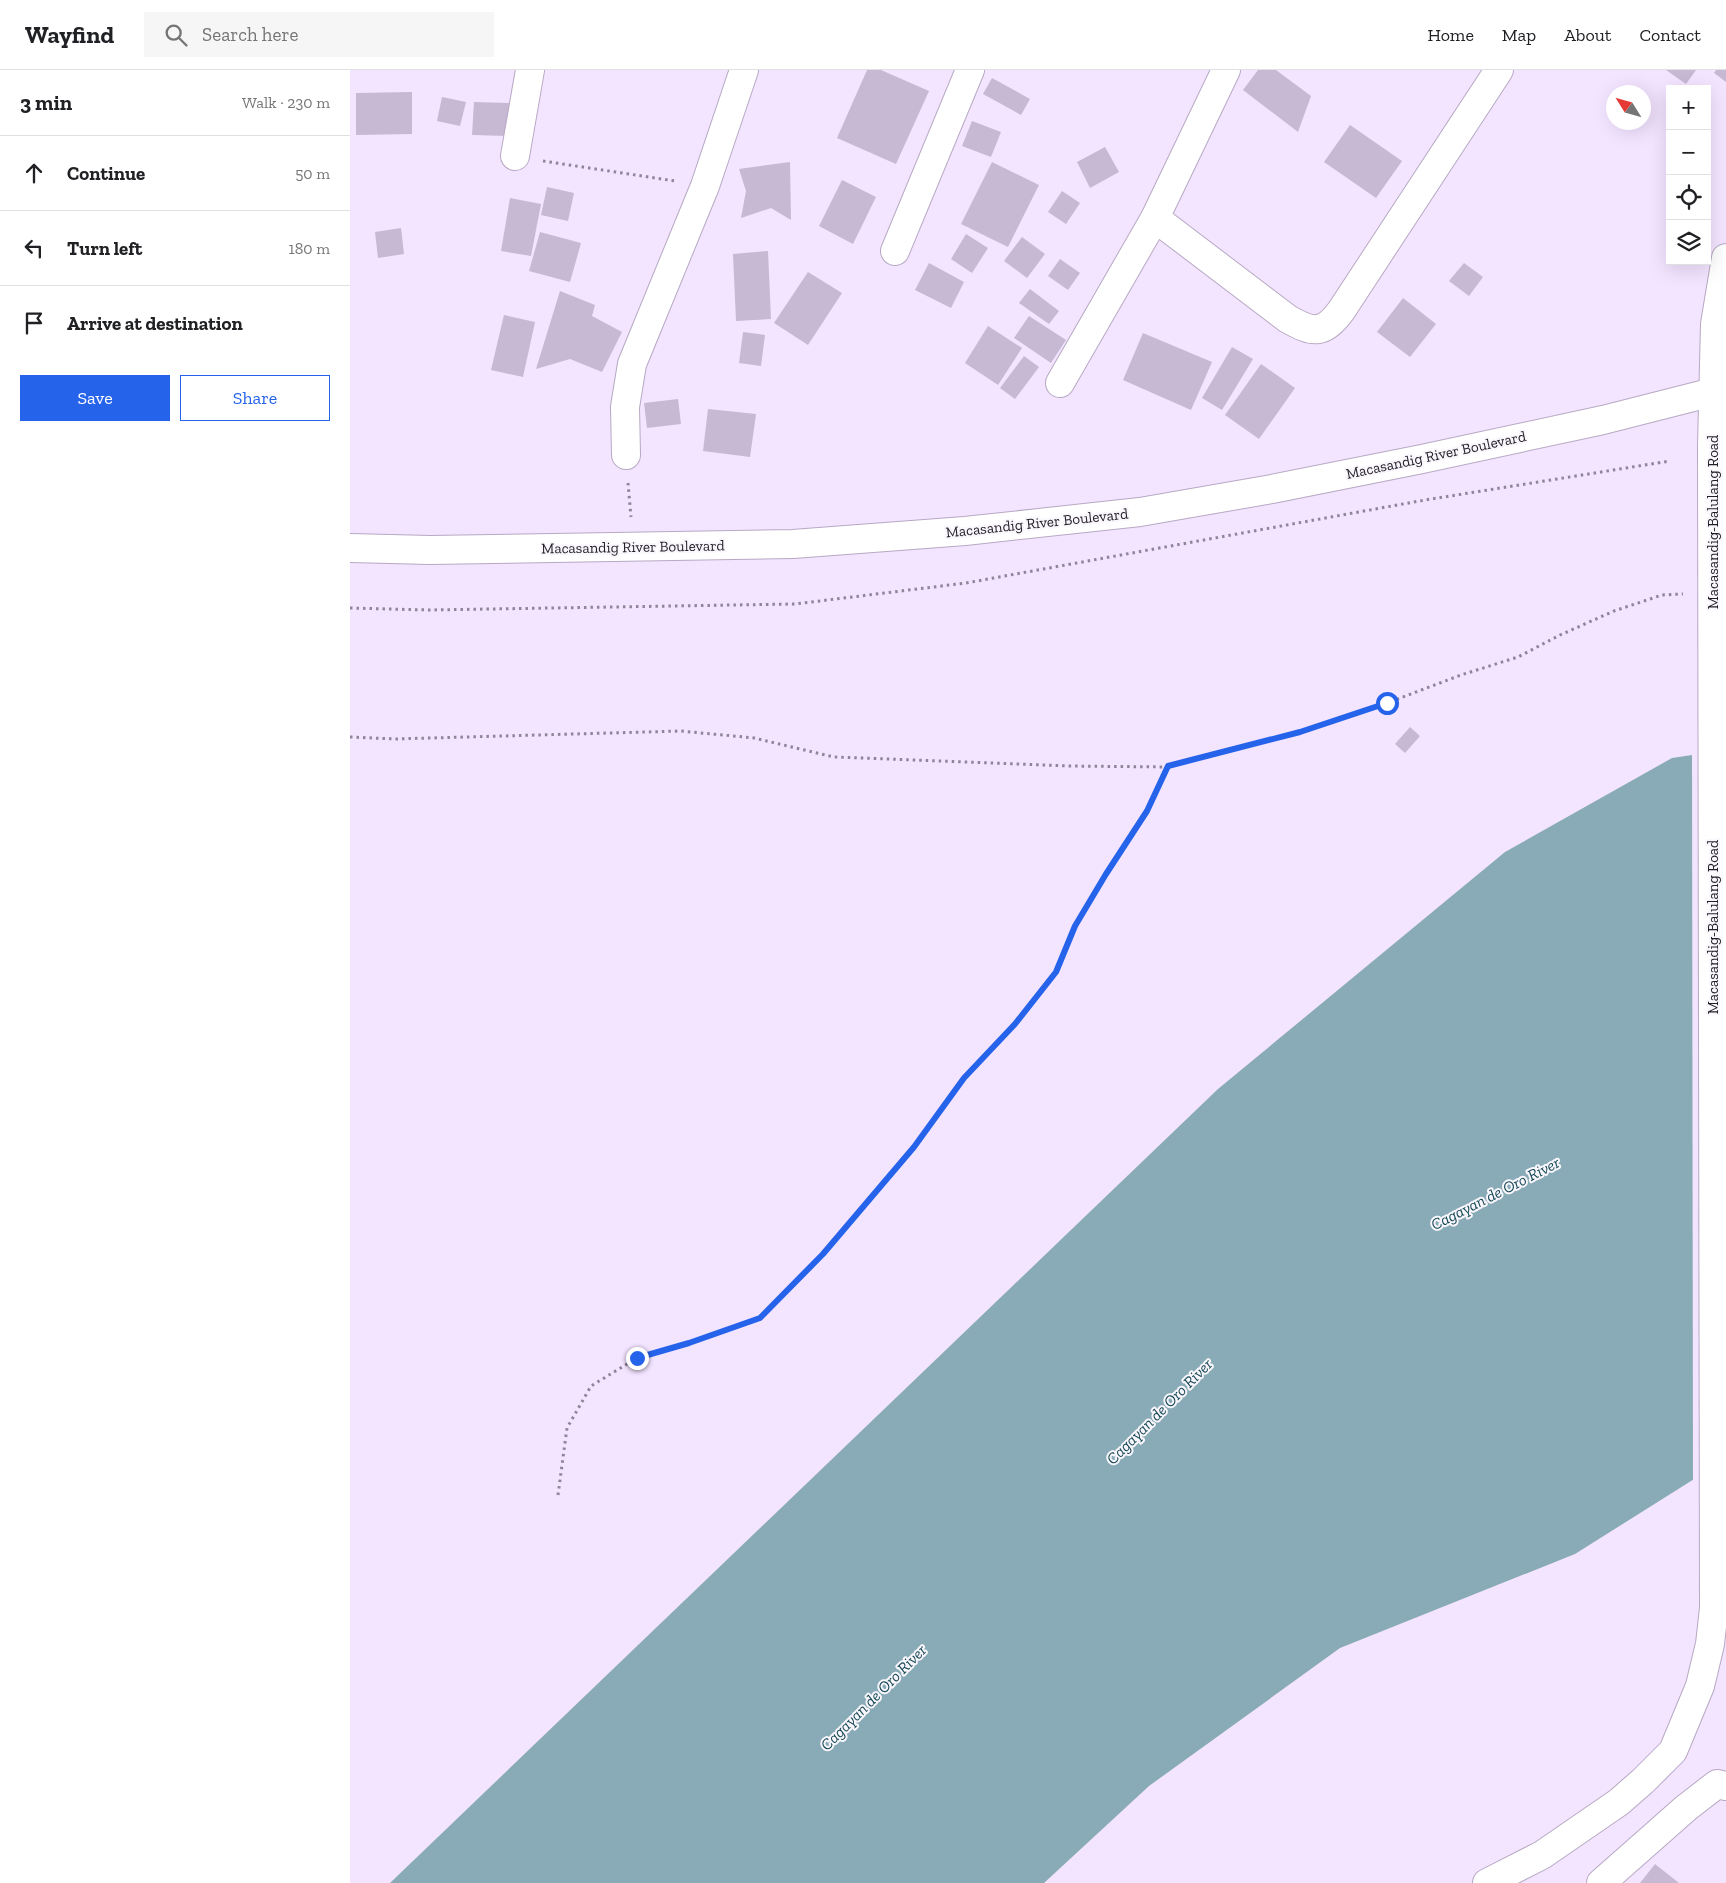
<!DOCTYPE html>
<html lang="en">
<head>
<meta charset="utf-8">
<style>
	:root { --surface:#fff; --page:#f6f6f6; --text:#202124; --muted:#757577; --line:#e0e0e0; --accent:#2563eb }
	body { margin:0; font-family:"Zilla Slab",serif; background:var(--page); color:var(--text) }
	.controls { position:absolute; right:15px; top:15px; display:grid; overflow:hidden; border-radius:0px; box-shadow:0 5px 20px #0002 }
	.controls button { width:45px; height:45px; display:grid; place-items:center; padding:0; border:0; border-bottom:1px solid var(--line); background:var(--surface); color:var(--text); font:25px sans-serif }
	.compass { position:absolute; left:1256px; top:15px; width:45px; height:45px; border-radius:50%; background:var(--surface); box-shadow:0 5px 20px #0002; rotate:307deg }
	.stop { position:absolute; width:15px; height:15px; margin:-11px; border:4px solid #2563eb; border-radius:50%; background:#fff }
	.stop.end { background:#2563eb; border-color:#fff; box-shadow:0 1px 5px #0008 }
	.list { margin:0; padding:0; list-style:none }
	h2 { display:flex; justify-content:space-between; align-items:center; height:65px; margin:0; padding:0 20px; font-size:21px }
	h2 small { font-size:16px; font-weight:400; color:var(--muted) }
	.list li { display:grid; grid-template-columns:32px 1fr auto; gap:15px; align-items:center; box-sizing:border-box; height:75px; padding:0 20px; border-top:1px solid var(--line) }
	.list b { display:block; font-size:19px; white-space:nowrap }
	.list em { font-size:16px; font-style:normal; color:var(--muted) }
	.actions { display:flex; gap:10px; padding:15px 20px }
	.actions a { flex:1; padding:11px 0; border:1px solid var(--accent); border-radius:0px; text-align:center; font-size:18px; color:var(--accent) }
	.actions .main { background:var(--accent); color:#fff }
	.icon { flex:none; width:28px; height:28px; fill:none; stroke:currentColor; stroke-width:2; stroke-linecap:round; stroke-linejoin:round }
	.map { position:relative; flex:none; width:1376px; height:1813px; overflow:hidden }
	header { display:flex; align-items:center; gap:30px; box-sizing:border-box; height:70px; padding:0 25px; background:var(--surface); border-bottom:1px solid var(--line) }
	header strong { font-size:24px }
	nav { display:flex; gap:28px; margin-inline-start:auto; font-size:18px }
	.search { width:350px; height:45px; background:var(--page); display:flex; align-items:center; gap:12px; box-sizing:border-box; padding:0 18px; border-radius:0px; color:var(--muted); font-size:19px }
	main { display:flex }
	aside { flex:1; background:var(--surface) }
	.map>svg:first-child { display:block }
	.water { fill:#88abb7 }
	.pier { fill:#f3e4ff }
	.building { fill:#c7b8d4 }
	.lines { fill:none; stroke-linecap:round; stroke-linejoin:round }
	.minor-casing { stroke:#b7a9c3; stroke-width:30 }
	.tertiary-casing { stroke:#b7a9c3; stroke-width:30 }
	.path { stroke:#8f8598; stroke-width:3; stroke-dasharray:2.5 4; stroke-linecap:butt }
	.minor { stroke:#fff; stroke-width:28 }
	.tertiary { stroke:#fff; stroke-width:28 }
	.tertiary-bridge-casing { stroke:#b7a9c3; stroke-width:30; stroke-linecap:butt }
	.tertiary-bridge { stroke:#fff; stroke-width:28 }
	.route { stroke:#2563eb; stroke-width:6 }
	.labels { text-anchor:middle; stroke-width:4; stroke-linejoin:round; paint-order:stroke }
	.street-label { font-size:15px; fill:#221d26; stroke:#f9f6fc }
	.water-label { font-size:16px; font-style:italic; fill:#134755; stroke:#f9f6fc }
</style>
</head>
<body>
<header>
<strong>Wayfind</strong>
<div class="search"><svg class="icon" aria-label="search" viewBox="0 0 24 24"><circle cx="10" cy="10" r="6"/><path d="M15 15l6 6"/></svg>Search here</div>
<nav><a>Home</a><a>Map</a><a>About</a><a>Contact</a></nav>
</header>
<main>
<aside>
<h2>3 min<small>Walk · 230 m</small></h2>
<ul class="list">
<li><svg class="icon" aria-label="ahead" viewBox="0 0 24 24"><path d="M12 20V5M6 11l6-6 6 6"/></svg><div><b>Continue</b></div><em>50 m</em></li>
<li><svg class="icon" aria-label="left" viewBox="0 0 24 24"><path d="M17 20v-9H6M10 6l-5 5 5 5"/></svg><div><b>Turn left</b></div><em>180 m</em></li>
<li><svg class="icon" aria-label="arrive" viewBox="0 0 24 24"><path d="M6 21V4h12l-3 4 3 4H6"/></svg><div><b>Arrive at destination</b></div></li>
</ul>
<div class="actions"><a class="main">Save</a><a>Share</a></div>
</aside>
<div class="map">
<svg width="1376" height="1813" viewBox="0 0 1376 1813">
	<rect width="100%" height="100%" fill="#f3e4ff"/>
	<polygon class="water" points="1376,680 1376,1389 1225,1484 990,1578 799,1716 694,1813 40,1813 868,1019 1155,782 1322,688"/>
	<polygon class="pier" points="1376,677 1376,1391 1343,1412 1342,682"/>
	<g class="building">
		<polygon points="517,0 531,0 579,21 546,94 487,68"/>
		<polygon points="908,0 926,0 961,26 948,62 893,20"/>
		<polygon points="1316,0 1346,0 1336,14"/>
		<polygon points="1366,0 1376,0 1376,12 1364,3"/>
		<polygon points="642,8 680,29 671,45 633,24"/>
		<polygon points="62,22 62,64 6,65 6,23"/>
		<polygon points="92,27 116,32 110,56 87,51"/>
		<polygon points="124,32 159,33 157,66 122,65"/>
		<polygon points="622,51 651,62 641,87 612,76"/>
		<polygon points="1000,55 1052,91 1026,128 974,92"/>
		<polygon points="755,77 769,102 740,118 727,92"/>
		<polygon points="440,92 441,150 421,138 391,148 396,121 389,99"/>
		<polygon points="642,92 689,115 658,177 611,154"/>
		<polygon points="492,110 526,127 503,174 469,156"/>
		<polygon points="197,117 224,123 218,151 191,145"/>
		<polygon points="712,121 730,133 716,154 698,142"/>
		<polygon points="160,128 191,134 181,186 151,181"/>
		<polygon points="51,158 54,184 28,188 25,162"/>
		<polygon points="190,162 231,173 220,212 179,201"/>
		<polygon points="616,164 638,178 622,203 601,189"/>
		<polygon points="672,167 695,184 677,208 654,191"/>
		<polygon points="418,181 421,249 386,251 383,184"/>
		<polygon points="710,189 730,203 718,220 698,206"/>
		<polygon points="579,193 614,212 601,238 565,220"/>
		<polygon points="1114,193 1133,207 1119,226 1099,211"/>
		<polygon points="458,202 492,223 458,275 424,253"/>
		<polygon points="680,219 709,241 699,254 669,233"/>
		<polygon points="210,221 245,235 242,246 272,262 252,302 220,289 186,299"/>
		<polygon points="1053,228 1086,254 1060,287 1027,262"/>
		<polygon points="154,245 185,252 173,307 141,300"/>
		<polygon points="679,246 716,270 701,293 664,268"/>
		<polygon points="638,256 672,278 648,315 615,293"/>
		<polygon points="393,262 415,265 411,296 389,293"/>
		<polygon points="793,263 862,292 841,340 773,310"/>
		<polygon points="882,277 903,289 872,340 852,328"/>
		<polygon points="674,286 689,297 665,329 650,318"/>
		<polygon points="911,294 945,318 909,369 875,345"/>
		<polygon points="328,329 331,354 297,358 294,333"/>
		<polygon points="358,339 406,344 400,387 353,381"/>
		<polygon points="1060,657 1070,666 1055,683 1045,674"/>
		<polygon points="1305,1794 1329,1813 1290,1813"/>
	</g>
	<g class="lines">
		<defs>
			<g id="minor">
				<polyline points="165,86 180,0"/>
				<path d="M805,148l133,101c25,14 35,16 53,-8l158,-241"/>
				<polyline points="545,181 620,0"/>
				<polyline points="710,313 805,148 876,0"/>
				<polyline points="276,385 275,337 282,294 355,116 394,0"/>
				<polyline points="1251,1813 1336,1738 1367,1714 1376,1716"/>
			</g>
			<g id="tertiary">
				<polyline points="1362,376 1365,254 1376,188"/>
				<polyline points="0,478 80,480 443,474 615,461 790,442 922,419 1072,389 1253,350 1363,322"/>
				<polyline points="1137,1813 1192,1785 1269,1732 1293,1711 1323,1681 1350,1616 1360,1574 1364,1538"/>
			</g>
		</defs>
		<use href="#minor" class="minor-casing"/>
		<use href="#tertiary" class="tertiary-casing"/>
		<g class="path">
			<polyline points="193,91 325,111"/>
			<polyline points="278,413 281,447"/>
			<polyline points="0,538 79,540 445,534 616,513 1075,430 1320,391"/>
			<polyline points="0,667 45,669 331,661 404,668 484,687 719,696 818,697 950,662 1037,633 1111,605 1168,587 1210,565 1264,541 1312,525 1333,524"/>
			<polyline points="208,1425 217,1358 241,1316 287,1288 339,1273 410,1248 473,1184 564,1077 614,1008 665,954 706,901 725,856 756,804 797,741 817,697"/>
		</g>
		<use href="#minor" class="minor"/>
		<use href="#tertiary" class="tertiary"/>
		<defs>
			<polyline id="tertiary-bridge" points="1362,376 1364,1538"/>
		</defs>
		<use href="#tertiary-bridge" class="tertiary-bridge-casing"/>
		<use href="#tertiary-bridge" class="tertiary-bridge"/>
	</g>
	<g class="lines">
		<polyline class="route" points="287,1288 339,1273 410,1248 473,1184 564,1077 614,1008 665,954 706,902 725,856 756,804 797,741 818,696 950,662 1037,633"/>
	</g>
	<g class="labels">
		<g class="street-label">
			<text transform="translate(1086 385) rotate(-12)" y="5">Macasandig River Boulevard</text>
			<text transform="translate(1363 452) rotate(-90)" y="5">Macasandig-Balulang Road</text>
			<text transform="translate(687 453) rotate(-6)" y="5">Macasandig River Boulevard</text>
			<text transform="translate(283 477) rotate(-1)" y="5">Macasandig River Boulevard</text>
			<text transform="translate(1363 857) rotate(-90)" y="5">Macasandig-Balulang Road</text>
		</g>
		<g class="water-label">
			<text transform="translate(1145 1123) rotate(-27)" y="6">Cagayan de Oro River</text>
			<text transform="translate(809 1341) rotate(-45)" y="6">Cagayan de Oro River</text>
			<text transform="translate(523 1627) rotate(-45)" y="6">Cagayan de Oro River</text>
		</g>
	</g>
</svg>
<div class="controls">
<button>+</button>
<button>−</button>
<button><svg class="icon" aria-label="locate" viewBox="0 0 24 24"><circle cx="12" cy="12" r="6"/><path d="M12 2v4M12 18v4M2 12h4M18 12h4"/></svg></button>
<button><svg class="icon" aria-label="layers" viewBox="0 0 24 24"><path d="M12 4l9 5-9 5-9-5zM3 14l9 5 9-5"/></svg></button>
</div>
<svg class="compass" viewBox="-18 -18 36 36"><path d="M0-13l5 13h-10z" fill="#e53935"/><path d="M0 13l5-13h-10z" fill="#757577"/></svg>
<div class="stop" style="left:1037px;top:633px"></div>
<div class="stop end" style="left:287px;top:1288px"></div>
</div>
</main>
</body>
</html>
